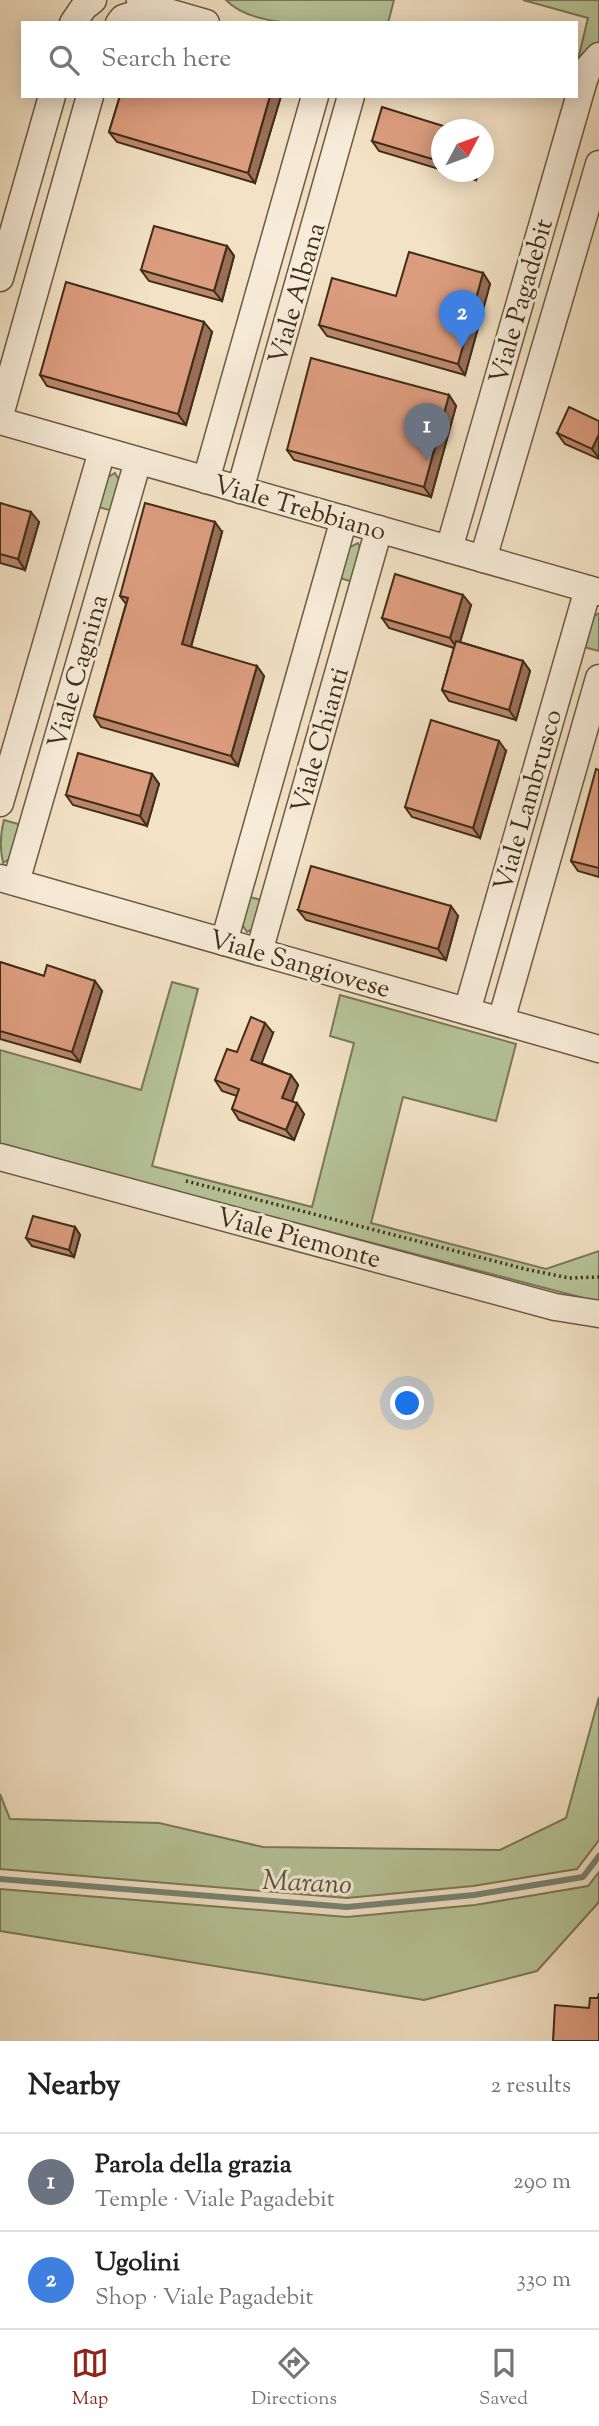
<!DOCTYPE html>
<html lang="en">
<head>
<meta charset="utf-8">
<style>
	:root { --surface:#fff; --page:#f6f6f6; --text:#222; --muted:#767676; --line:#e0e0e0; --accent:#8f2418 }
	body { margin:0; font-family:"Sorts Mill Goudy",serif; background:var(--page); color:var(--text) }
	.compass { position:absolute; left:431px; top:119px; width:63px; height:63px; border-radius:50%; background:var(--surface); box-shadow:0 4px 18px #0003; rotate:49deg }
	.you { position:absolute; left:408px; top:1404px; width:24px; height:24px; margin:-18px; border:5px solid #fff; border-radius:50%; background:#1a73e8; box-shadow:0 0 0 10px #1a73e833 }
	.badge { display:grid; place-items:center; width:46px; height:46px; border-radius:50%; background:var(--accent); color:#fff; font-size:23px; font-weight:700 }
	.pin { position:absolute; translate:-50% -58px; filter:drop-shadow(0 2px 4px #0008) }
	.pin::after { content:''; position:absolute; top:37px; width:24px; height:21px; background:inherit; clip-path:polygon(0 0,100% 0,50% 100%) }
	.list { margin:0; padding:0; list-style:none }
	h2 { display:flex; justify-content:space-between; align-items:center; height:91px; margin:0; padding:0 28px; font-size:30px }
	h2 small { font-size:23px; font-weight:400; color:var(--muted) }
	.list li { display:grid; grid-template-columns:46px 1fr auto; gap:21px; align-items:center; box-sizing:border-box; height:98px; padding:0 28px; border-top:2px solid var(--line) }
	.list b { display:block; font-size:26px; white-space:nowrap }
	.list p { margin:0; font-size:23px; white-space:nowrap; color:var(--muted) }
	.list em { font-size:23px; font-style:normal; color:var(--muted) }
	.icon { flex:none; width:38px; height:38px; fill:none; stroke:currentColor; stroke-width:2; stroke-linecap:round; stroke-linejoin:round }
	.map { position:relative; flex:none; width:599px; height:2041px; overflow:hidden }
	.search { position:absolute; background:var(--surface); box-shadow:0 4px 18px #0003; left:21px; right:21px; top:21px; height:77px; display:flex; align-items:center; gap:18px; box-sizing:border-box; padding:0 24px; border-radius:0px; color:var(--muted); font-size:26px }
	.sheet { height:287px; background:var(--surface) }
	nav { display:flex; justify-content:space-around; align-items:center; box-sizing:border-box; height:98px; border-top:2px solid var(--line); background:var(--surface); font-size:19px; color:var(--muted) }
	nav a { display:grid; justify-items:center; gap:4px }
	nav .on { color:var(--accent) }
	.map>svg:first-child { display:block }
	.grass { fill:#b6c498; stroke:#7a7958; stroke-width:2 }
	.lines { fill:none; stroke-linecap:round; stroke-linejoin:round }
	.stream { stroke:#768475; stroke-width:6 }
	.minor-casing { stroke:#6c5b42; stroke-width:29 }
	.path { stroke:#3f2e17; stroke-width:3.5; stroke-dasharray:2 3.5; stroke-linecap:butt }
	.minor { stroke:#f7ecd9; stroke-width:26 }
	.wall { fill:#bd876c; stroke:#3f2e17; stroke-width:2 }
	.shaded-wall { fill:#9a6e58; stroke:#3f2e17; stroke-width:2 }
	.building { fill:#dc9d7e; stroke:#3f2e17; stroke-width:2 }
	.labels { text-anchor:middle; stroke-width:6; stroke-linejoin:round; paint-order:stroke }
	.street-label { font-size:26px; fill:#3f2e17; stroke:#f7ecd9 }
	.water-label { font-size:28px; font-style:italic; fill:#56523e; stroke:#f7ecd9 }
</style>
</head>
<body>
<div class="map">
<svg width="599" height="2041" viewBox="0 0 599 2041">
	<rect width="100%" height="100%" fill="#f3e2c5"/>
	<filter id="stains"><feTurbulence type="fractalNoise" baseFrequency=".00286" numOctaves="4"/><feColorMatrix values="0 0 0 0 .2 0 0 0 0 .09 0 0 0 0 .02 0 0 0 .5 -.17"/></filter>
	<radialGradient id="worn" r=".72"><stop offset=".6" stop-color="#630" stop-opacity="0"/><stop offset="1" stop-color="#630" stop-opacity=".3"/></radialGradient>
	<g class="grass">
		<path d="M226,0h168l-6,23c-43,0 -131,10 -162,-23z"/>
		<polygon points="523,0 599,0 599,44 576,68 588,18"/>
		<polygon points="115,473 123,487 116,512 95,506 102,481"/>
		<polygon points="358,543 364,556 356,583 337,577 344,550"/>
		<polygon points="599,613 599,651 580,646 587,621"/>
		<path d="M4,820l21,6 -8,28 -14,9c-3,-14 -3,-29 1,-43z"/>
		<polygon points="246,896 265,901 258,926 247,932 239,920"/>
		<polygon points="172,982 198,989 152,1166 312,1207 354,1043 330,1036 340,995 516,1044 496,1121 403,1097 371,1223 546,1269 599,1251 599,1302 0,1146 0,1050 141,1090"/>
		<polygon points="599,1697 599,1840 577,1869 473,1886 347,1898 0,1869 0,1794 10,1819 159,1823 263,1847 500,1850 566,1818"/>
		<polygon points="599,1872 599,1902 537,1971 424,2000 0,1931 0,1889 347,1917 475,1905 588,1886"/>
	</g>
	<g class="lines">
		<polyline class="stream" points="0,1879 347,1907 474,1895 583,1877 599,1856"/>
		<defs>
			<g id="minor">
				<polyline points="140,0 154,8 206,23"/>
				<polyline points="73,23 84,7 93,0"/>
				<polyline points="119,23 123,18 154,8"/>
				<polyline points="0,278 52,96"/>
				<polyline points="0,415 90,96"/>
				<polyline points="0,421 599,592"/>
				<polyline points="206,480 315,96"/>
				<polyline points="240,490 351,96"/>
				<polyline points="449,549 584,80 589,67 599,56"/>
				<polyline points="483,559 599,164"/>
				<polyline points="0,803 102,451"/>
				<polyline points="0,878 599,1049"/>
				<polyline points="16,882 138,461"/>
				<polyline points="224,942 344,519"/>
				<polyline points="259,952 379,529"/>
				<polyline points="467,1011 588,589"/>
				<polyline points="501,1021 599,678"/>
				<polyline points="0,1157 555,1307 599,1314"/>
			</g>
		</defs>
		<use href="#minor" class="minor-casing"/>
		<polyline class="path" points="186,1181 525,1269 569,1278 599,1277"/>
		<use href="#minor" class="minor"/>
	</g>
	<g class="wall">
		<polygon points="120,96 281,96 255,183 117,142 109,132"/>
		<polygon points="442,130 442,170 379,151 372,141"/>
		<polygon points="447,172 479,172 476,180"/>
		<polygon points="227,246 234,256 222,301 149,281 141,270"/>
		<polygon points="483,273 490,284 465,375 327,336 319,325"/>
		<polygon points="212,332 186,425 47,386 40,375"/>
		<polygon points="449,395 456,406 431,497 294,460 287,450"/>
		<polygon points="599,421 599,459 565,444 557,433"/>
		<polygon points="0,503 39,522 25,570 0,563"/>
		<polygon points="222,532 191,647 264,676 238,766 101,727 94,716 126,604 120,596"/>
		<polygon points="471,605 460,642 523,661 530,671 516,720 449,701 442,690 454,648 389,628 382,618"/>
		<polygon points="506,751 480,838 412,817 405,807"/>
		<polygon points="599,770 599,877 578,871 571,861"/>
		<polygon points="152,774 159,784 147,826 73,805 66,795"/>
		<polygon points="298,910 458,916 446,960 306,920"/>
		<polygon points="0,962 44,976 102,991 80,1062 0,1039"/>
		<polygon points="273,1033 261,1063 291,1075 298,1085 292,1102 304,1114 294,1140 239,1120 232,1109 237,1096 222,1091 215,1080 237,1052"/>
		<polygon points="75,1227 80,1235 74,1257 32,1246 26,1238"/>
	</g>
	<g class="shaded-wall">
		<polygon points="270,96 281,96 255,183 248,173"/>
		<polygon points="484,143 486,147 484,156"/>
		<polygon points="470,172 479,172 476,180"/>
		<polygon points="227,246 234,256 222,301 214,291"/>
		<polygon points="483,273 490,284 465,375 458,364"/>
		<polygon points="204,322 212,332 186,425 178,414"/>
		<polygon points="449,395 456,406 431,497 424,487"/>
		<polygon points="599,434 599,458 592,449"/>
		<polygon points="31,512 39,522 25,570 18,559"/>
		<polygon points="215,522 222,532 189,654 182,644"/>
		<polygon points="463,595 471,605 458,649 450,638"/>
		<polygon points="523,661 530,671 516,720 509,710"/>
		<polygon points="257,666 264,676 238,766 231,756"/>
		<polygon points="499,741 506,751 480,838 473,828"/>
		<polygon points="152,774 159,784 147,826 140,816"/>
		<polygon points="451,906 458,916 446,960 438,949"/>
		<polygon points="95,981 102,991 80,1062 72,1052"/>
		<polygon points="265,1023 273,1033 259,1070 251,1060"/>
		<polygon points="291,1075 298,1085 289,1109 282,1098"/>
		<polygon points="297,1103 304,1114 294,1140 286,1130"/>
		<polygon points="75,1227 80,1235 74,1257 69,1250"/>
	</g>
	<g class="building">
		<polygon points="120,96 270,96 248,173 109,132"/>
		<polygon points="382,107 456,130 442,130 442,162 372,141"/>
		<polygon points="154,226 227,246 214,291 141,270"/>
		<polygon points="409,252 483,273 458,364 319,325 332,278 396,296"/>
		<polygon points="66,282 204,322 178,414 40,375"/>
		<polygon points="311,358 449,395 424,487 287,450"/>
		<polygon points="569,407 599,421 599,434 592,449 557,433"/>
		<polygon points="0,503 31,512 18,559 0,554"/>
		<polygon points="145,503 215,522 182,644 257,666 231,756 94,716 128,598 120,596"/>
		<polygon points="395,574 463,595 450,638 382,618"/>
		<polygon points="456,641 523,661 509,710 442,690"/>
		<polygon points="431,720 499,741 473,828 405,807"/>
		<polygon points="78,753 152,774 140,816 66,795"/>
		<polygon points="596,769 599,770 599,868 571,861"/>
		<polygon points="311,866 451,906 438,949 298,910"/>
		<polygon points="0,962 44,976 47,965 95,981 72,1052 0,1031"/>
		<polygon points="251,1017 265,1023 251,1060 291,1075 282,1098 297,1103 286,1130 232,1109 239,1089 215,1080 227,1049 237,1052"/>
		<polygon points="33,1216 75,1227 69,1250 26,1238"/>
		<polygon points="599,1993 599,2041 553,2041 555,2005 589,2008 590,1998 598,1998"/>
	</g>
	<g class="labels">
		<g class="street-label">
			<text transform="translate(296 293) rotate(-74)" y="9">Viale Albana</text>
			<text transform="translate(520 301) rotate(-74)" y="9">Viale Pagadebit</text>
			<text transform="translate(300 507) rotate(16)" y="9">Viale Trebbiano</text>
			<text transform="translate(77 671) rotate(-74)" y="9">Viale Cagnina</text>
			<text transform="translate(319 740) rotate(-74)" y="9">Viale Chianti</text>
			<text transform="translate(527 800) rotate(-74)" y="9">Viale Lambrusco</text>
			<text transform="translate(300 963) rotate(16)" y="9">Viale Sangiovese</text>
			<text transform="translate(299 1237) rotate(15)" y="9">Viale Piemonte</text>
		</g>
		<g class="water-label">
			<text transform="translate(307 1881) rotate(3)" y="10">Marano</text>
		</g>
	</g>
	<rect width="100%" height="100%" filter="url(#stains)"/>
	<rect width="100%" height="100%" fill="url(#worn)"/>
</svg>
<svg class="compass" viewBox="-18 -18 36 36"><path d="M0-13l5 13h-10z" fill="#e53935"/><path d="M0 13l5-13h-10z" fill="#767676"/></svg>
<div class="you"></div>
<div class="pin badge" style="left:427px;top:461px;background:#6b7280">1</div>
<div class="pin badge" style="left:462px;top:348px;background:#3f7fe0">2</div>
<div class="search"><svg class="icon" aria-label="search" viewBox="0 0 24 24"><circle cx="10" cy="10" r="6"/><path d="M15 15l6 6"/></svg>Search here</div>
</div>
<section class="sheet">
<h2>Nearby<small>2 results</small></h2>
<ul class="list">
<li><span class="badge" style="background:#6b7280">1</span><div><b>Parola della grazia</b><p>Temple · Viale Pagadebit</p></div><em>290 m</em></li>
<li><span class="badge" style="background:#3f7fe0">2</span><div><b>Ugolini</b><p>Shop · Viale Pagadebit</p></div><em>330 m</em></li>
</ul>
</section>
<nav>
<a class="on"><svg class="icon" aria-label="map" viewBox="0 0 24 24"><path d="M3 6l6-2 6 2 6-2v14l-6 2-6-2-6 2zM9 4v14M15 6v14"/></svg>Map</a>
<a><svg class="icon" aria-label="directions" viewBox="0 0 24 24"><path d="M12 3l9 9-9 9-9-9zM9 14v-3h6M13 9l2 2-2 2"/></svg>Directions</a>
<a><svg class="icon" aria-label="saved" viewBox="0 0 24 24"><path d="M7 4h10v16l-5-4-5 4z"/></svg>Saved</a>
</nav>
</body>
</html>
